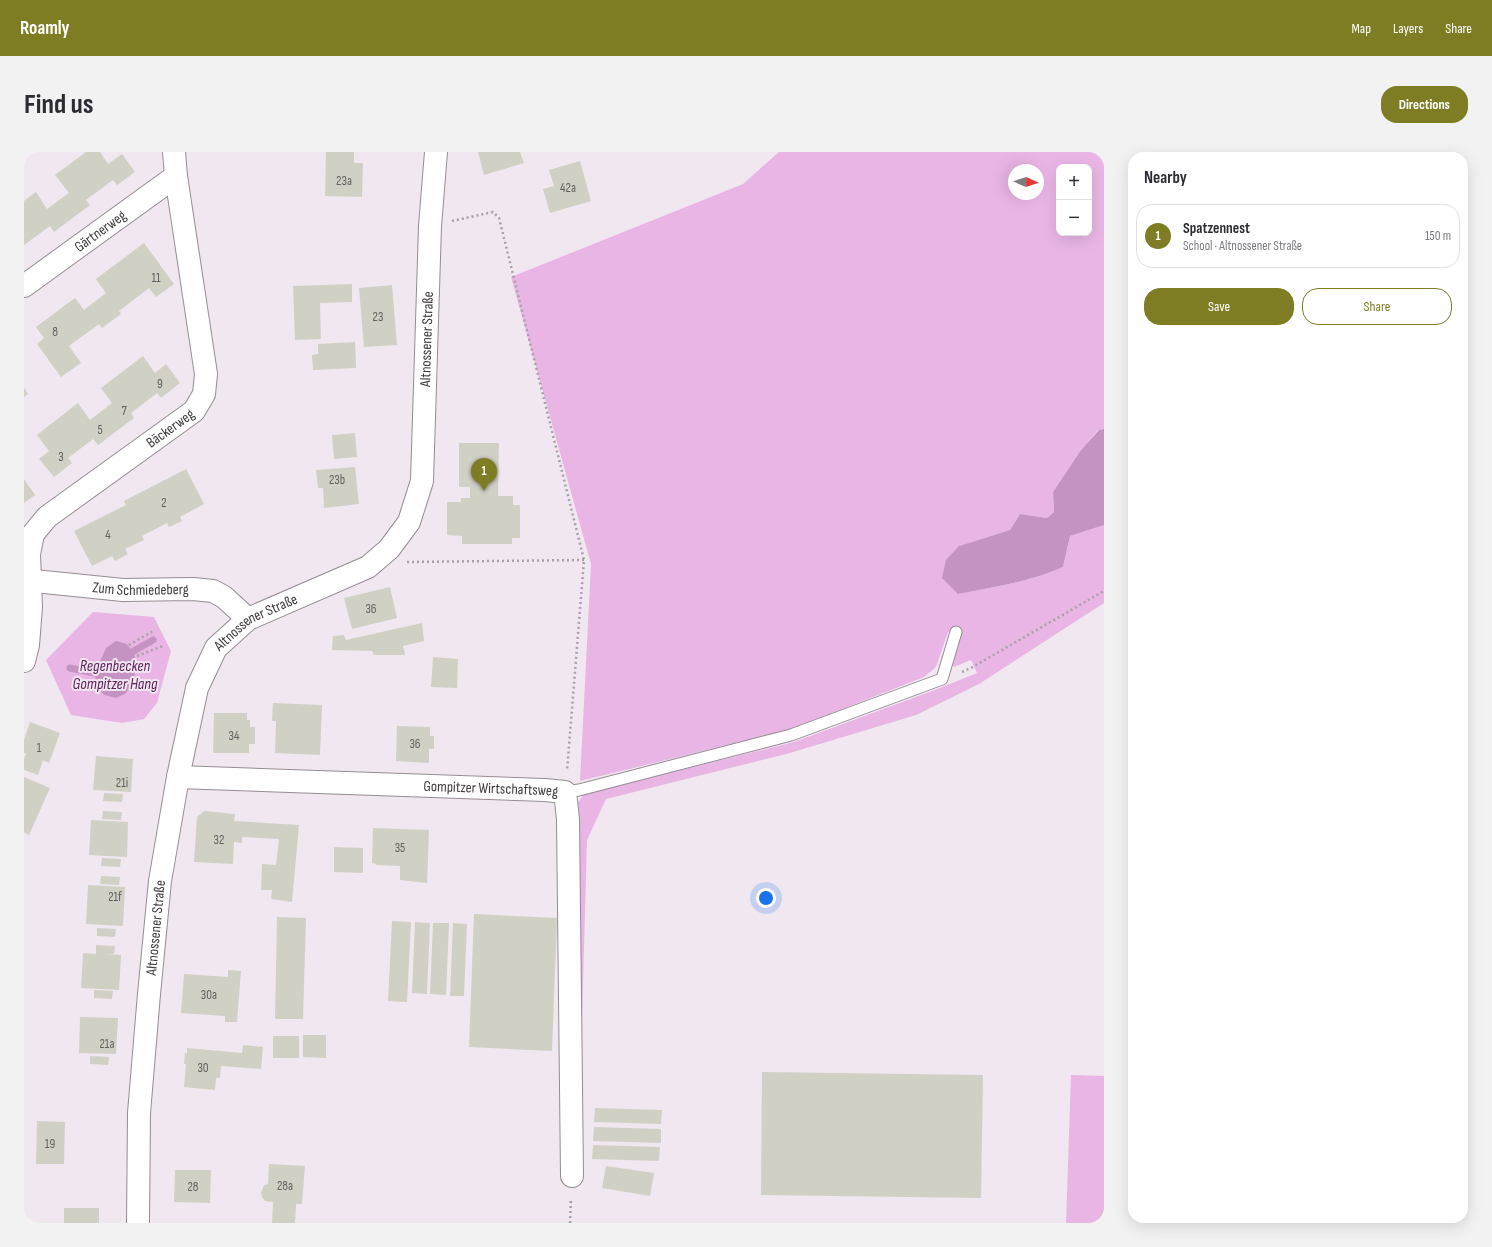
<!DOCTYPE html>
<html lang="en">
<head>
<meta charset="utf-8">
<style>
	:root { --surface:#fff; --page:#f2f2f3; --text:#2b2b33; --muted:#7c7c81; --line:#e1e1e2; --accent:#7e7d24 }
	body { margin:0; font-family:"Sofia Sans Condensed",sans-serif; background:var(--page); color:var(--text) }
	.controls { position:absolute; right:12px; top:12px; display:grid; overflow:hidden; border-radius:8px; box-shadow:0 4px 16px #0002 }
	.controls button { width:36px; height:36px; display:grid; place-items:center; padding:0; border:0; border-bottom:1px solid var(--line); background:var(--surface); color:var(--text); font:20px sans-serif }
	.compass { position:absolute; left:984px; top:12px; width:36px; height:36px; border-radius:50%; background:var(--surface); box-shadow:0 4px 16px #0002; rotate:93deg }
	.you { position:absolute; left:742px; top:746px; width:14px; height:14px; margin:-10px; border:3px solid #fff; border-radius:50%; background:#1a73e8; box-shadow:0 0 0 6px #1a73e833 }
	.badge { display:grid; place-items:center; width:26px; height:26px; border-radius:50%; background:var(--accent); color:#fff; font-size:13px; font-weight:700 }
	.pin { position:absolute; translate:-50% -33px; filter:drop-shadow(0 1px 2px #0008) }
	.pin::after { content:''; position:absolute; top:21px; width:14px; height:12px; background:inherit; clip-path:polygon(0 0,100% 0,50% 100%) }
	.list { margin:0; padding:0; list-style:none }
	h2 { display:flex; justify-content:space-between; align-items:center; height:52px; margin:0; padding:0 16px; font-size:17px }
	h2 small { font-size:13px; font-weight:400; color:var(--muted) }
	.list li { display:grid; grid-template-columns:26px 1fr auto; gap:12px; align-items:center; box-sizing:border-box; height:64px; margin:0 8px 8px; padding:0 8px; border:1px solid var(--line); border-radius:16px }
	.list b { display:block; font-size:15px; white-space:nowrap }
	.list p { margin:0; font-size:13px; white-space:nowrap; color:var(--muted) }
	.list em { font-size:13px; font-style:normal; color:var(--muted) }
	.actions { display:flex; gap:8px; padding:12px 16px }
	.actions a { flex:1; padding:9px 0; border:1px solid var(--accent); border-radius:16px; text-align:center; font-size:14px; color:var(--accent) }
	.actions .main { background:var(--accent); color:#fff }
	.map { position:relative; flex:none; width:1080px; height:1071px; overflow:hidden; border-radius:16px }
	header { display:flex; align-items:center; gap:24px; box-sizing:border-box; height:56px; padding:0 20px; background:var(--accent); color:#fff }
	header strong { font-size:19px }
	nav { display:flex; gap:22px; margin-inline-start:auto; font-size:14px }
	.intro { display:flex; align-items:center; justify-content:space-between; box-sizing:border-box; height:96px; padding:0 24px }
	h1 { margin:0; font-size:28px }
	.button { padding:10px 18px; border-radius:16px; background:var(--accent); color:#fff; font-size:14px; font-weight:700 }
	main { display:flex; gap:24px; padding:0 24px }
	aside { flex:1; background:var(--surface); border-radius:16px; box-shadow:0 4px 16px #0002 }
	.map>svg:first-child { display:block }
	.green { fill:#e9b5e5; fill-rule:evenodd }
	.water { fill:#c593c2 }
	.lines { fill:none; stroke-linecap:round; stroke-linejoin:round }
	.stream { stroke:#c593c2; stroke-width:7 }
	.building { fill:#d0d0c5 }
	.service-casing { stroke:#958c94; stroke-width:13 }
	.minor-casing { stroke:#958c94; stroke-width:24 }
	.tertiary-casing { stroke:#958c94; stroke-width:24 }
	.path { stroke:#a7a0a6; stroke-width:2.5; stroke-dasharray:2 3; stroke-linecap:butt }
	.service { stroke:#fff; stroke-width:11 }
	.minor { stroke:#fff; stroke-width:22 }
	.tertiary { stroke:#fff; stroke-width:22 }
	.labels { text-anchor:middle; stroke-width:4; stroke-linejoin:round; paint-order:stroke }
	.number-label { font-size:13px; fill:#62605f }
	.street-label { font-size:15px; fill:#3e3a3d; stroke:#f1e7f0 }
	.water-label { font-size:16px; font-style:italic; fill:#5c205b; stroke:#f1e7f0 }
</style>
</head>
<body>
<header>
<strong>Roamly</strong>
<nav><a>Map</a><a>Layers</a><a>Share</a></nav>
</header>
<div class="intro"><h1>Find us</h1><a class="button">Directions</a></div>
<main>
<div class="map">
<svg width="1080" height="1071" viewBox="0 0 1080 1071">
	<rect width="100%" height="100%" fill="#f1e7f0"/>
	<g class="green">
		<path d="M755,0h325v277l-6,1 -17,20 -28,42 1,20 -7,6 -27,-4 -10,16 -51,16 -1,48c35,-7 72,-12 105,-27l7,-31 34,-11v78l-125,81 -63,31 -126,38 -184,46 -19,41 -6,217 -6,-250 9,-13 210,-52 146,-54 37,-15 -6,-13 -17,7 -2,-2 10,-34 -14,1 -12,35 -12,10 -135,53 -209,51 11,-217 -80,-287 232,-93zM1035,15h30v66h-30zM990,18h24v24h-24z"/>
		<polygon points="69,460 130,465 147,499 133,551 120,567 98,571 47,563 22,508"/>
		<polygon points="1047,923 1080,924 1080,1071 1042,1071"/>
	</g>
	<g class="water">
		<path d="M1080,277v96l-34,11 -7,31c-33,15 -70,20 -105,27l-16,-16 4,-18 13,-14 51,-16 10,-16 27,4 7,-6 -1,-20 28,-42 18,-20z"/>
		<polygon points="92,489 103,492 109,500 112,508 110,530 101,542 92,546 80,543 72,534 71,521 82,496"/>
	</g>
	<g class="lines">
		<g class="stream">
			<polyline points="101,504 129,488"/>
			<polyline points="46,516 71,521 78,517"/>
		</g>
	</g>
	<g class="building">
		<polygon points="62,0 76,0 84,12 98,2 111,20 93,33 89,28 62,48 66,53 30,80 26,74 0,93 0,49 12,40 23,57 45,41 31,23"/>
		<polygon points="302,0 330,0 330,11 339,11 338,45 301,44"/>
		<polygon points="454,0 496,0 500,11 460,23"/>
		<polygon points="556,9 567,49 526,61 519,37 530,34 525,18"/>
		<polygon points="120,91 150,132 132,145 125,136 95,159 97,162 78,176 75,172 45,194 57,211 37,225 13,192 20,186 12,175 51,146 60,158 82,141 72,127"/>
		<polygon points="328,132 328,150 296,151 297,187 271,188 269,134"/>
		<polygon points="368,133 373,193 340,195 335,136"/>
		<polygon points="331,190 332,216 289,218 288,203 294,202 294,192"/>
		<polygon points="119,204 131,221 142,212 156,231 137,246 133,241 107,261 110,266 74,293 69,287 44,306 48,311 30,325 15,307 25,299 13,283 54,251 66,268 88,251 77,236"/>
		<polygon points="0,236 4,242 0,245"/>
		<polygon points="331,281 333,305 310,307 308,283"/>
		<polygon points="435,291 475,291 474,344 489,344 489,353 496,353 496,386 488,386 488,392 438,392 438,384 423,383 423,350 437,350 437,346 446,346 446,335 435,335"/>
		<polygon points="331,315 335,352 300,356 299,336 294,336 292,318"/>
		<polygon points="162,317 180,352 156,365 158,369 145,375 143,371 118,384 120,388 101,397 104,402 91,409 88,404 68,414 50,379 102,353 100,349"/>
		<polygon points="0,327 11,343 0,351"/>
		<polygon points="366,435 373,466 328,477 320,446"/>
		<polygon points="398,471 400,489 379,494 381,503 350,503 348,499 308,498 309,484 320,483 322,488"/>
		<polygon points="409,505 434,507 433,536 407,535"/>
		<polygon points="249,551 298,553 296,603 251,601 252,569 248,569"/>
		<polygon points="190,561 223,561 223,568 226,568 226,575 231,575 231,592 225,592 225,601 189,601"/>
		<polygon points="6,570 36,581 25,611 19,608 14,623 0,618 0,607 2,602 0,601 0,588"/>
		<polygon points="373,574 406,575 406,584 410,584 410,597 405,597 405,611 372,609"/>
		<polygon points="72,604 109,607 107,640 69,638"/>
		<polygon points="0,625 26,636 5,683 0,680"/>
		<polygon points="80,641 99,642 98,650 79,649"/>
		<polygon points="79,659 98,660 97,668 78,667"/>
		<polygon points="180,659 211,662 210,669 275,673 268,750 247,747 248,738 237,738 238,712 252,713 255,687 218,685 218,691 210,690 209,712 170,710 173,665"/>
		<polygon points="67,668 104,670 103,705 65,703"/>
		<polygon points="349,676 405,678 403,731 376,728 376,714 352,713 352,712 348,711"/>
		<polygon points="310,695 339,696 339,721 310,720"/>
		<polygon points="78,706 97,707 96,715 77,714"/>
		<polygon points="77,724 96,725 95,733 76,732"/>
		<polygon points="64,733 101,735 99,774 62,772"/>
		<polygon points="450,762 533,766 528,899 445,895"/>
		<polygon points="253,765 282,766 279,867 251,867"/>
		<polygon points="368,769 387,770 383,850 364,849"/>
		<polygon points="391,770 406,771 403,842 388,841"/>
		<polygon points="409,771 425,771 422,843 406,842"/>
		<polygon points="429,771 443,772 440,844 426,844"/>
		<polygon points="73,776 92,777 91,785 73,784"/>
		<polygon points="72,793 91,794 90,802 78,802 97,803 95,838 57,836 59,801 72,802"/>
		<polygon points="204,818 217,819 213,870 201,870 201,864 157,861 160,822 204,825"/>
		<polygon points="70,838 89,839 88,847 70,846"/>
		<polygon points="56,865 94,866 92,902 55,901"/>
		<polygon points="279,883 302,883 302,906 279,905"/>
		<rect x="249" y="884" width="26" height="22"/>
		<polygon points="219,893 239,895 237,917 197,914 196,926 192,926 191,938 160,935 162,912 160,912 161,901 163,901 163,896 218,901"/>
		<polygon points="66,904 85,905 84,913 66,912"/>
		<polygon points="738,920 959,923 957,1046 737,1043"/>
		<polygon points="571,956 638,958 637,972 570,970"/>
		<polygon points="13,969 41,970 40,1012 12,1012"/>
		<polygon points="570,975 637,977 637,991 569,989"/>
		<polygon points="569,993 636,995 635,1009 568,1007"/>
		<polygon points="245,1012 281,1014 278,1052 272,1052 271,1071 248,1071 249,1050 241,1049 238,1045 237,1041 240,1033 244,1032"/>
		<polygon points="582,1014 630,1021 626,1044 578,1036"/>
		<polygon points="151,1018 187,1018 186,1051 150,1050"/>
		<rect x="40" y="1056" width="35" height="15"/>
	</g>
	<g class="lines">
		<defs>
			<polyline id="service" points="541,640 555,638 767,583 918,527 932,480"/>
			<g id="minor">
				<path id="s1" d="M0,134l152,-110"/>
				<path id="s2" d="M0,428l99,10 70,-1 20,2 11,6 24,22"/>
				<path id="s3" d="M0,509l4,-16 3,-38 -2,-53 4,-20 14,-17 147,-106 10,-17 2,-20 -30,-198 -2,-24"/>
				<path id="s4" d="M154,625l367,13 20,2 3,27 4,357"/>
			</g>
			<g id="tertiary">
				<path id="s5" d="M114,1071l1,-110 10,-119 11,-113 18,-104 19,-89 19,-40 32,-29 120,-52 21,-18 20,-27 13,-41 8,-255 6,-74"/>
			</g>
		</defs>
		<use href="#service" class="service-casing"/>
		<use href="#minor" class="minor-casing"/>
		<use href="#tertiary" class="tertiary-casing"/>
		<g class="path">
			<polyline points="428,69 469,60 475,66 560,408 543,619"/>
			<polyline points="383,410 560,408"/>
			<polyline points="105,493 131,478"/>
			<polyline points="113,504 139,494"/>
			<polyline points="938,520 947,516 1080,439"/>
			<polyline points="546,1071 547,1046"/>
		</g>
		<use href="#service" class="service"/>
		<use href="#minor" class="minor"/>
		<use href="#tertiary" class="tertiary"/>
	</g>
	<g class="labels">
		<g class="number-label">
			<text x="320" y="33">23a</text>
			<text x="544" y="40">42a</text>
			<text x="132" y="130">11</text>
			<text x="354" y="169">23</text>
			<text x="31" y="184">8</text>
			<text x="136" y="236">9</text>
			<text x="100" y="263">7</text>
			<text x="76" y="282">5</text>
			<text x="37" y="309">3</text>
			<text x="313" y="332">23b</text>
			<text x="140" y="355">2</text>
			<text x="84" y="387">4</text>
			<text x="347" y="461">36</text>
			<text x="210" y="588">34</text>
			<text x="391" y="596">36</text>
			<text x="15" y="600">1</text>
			<text x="98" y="635">21i</text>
			<text x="195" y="692">32</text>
			<text x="376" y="700">35</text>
			<text x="91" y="749">21f</text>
			<text x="185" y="847">30a</text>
			<text x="83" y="896">21a</text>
			<text x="179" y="920">30</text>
			<text x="26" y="996">19</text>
			<text x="261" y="1038">28a</text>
			<text x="169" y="1039">28</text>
		</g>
		<g class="street-label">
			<text dy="5" stroke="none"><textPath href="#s1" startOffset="94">Gärtnerweg</textPath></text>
			<text dy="5" stroke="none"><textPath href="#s5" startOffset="1004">Altnossener Straße</textPath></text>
			<text dy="5" stroke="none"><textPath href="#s3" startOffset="302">Bäckerweg</textPath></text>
			<text dy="5" stroke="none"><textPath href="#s2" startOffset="117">Zum Schmiedeberg</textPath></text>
			<text dy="5" stroke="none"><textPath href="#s5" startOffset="632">Altnossener Straße</textPath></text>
			<text dy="5" stroke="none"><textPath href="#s4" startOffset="313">Gompitzer Wirtschaftsweg</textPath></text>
			<text dy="5" stroke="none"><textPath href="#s5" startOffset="296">Altnossener Straße</textPath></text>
		</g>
		<g class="water-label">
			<text x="91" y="519">Regenbecken<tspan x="91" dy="18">Gompitzer Hang</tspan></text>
		</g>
	</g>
</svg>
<div class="controls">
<button>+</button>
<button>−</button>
</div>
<svg class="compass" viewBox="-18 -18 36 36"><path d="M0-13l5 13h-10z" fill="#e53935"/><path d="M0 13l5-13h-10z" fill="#7c7c81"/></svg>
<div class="you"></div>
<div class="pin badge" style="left:460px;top:339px">1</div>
</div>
<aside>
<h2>Nearby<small></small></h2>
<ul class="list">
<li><span class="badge">1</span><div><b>Spatzennest</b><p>School · Altnossener Straße</p></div><em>150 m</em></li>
</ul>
<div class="actions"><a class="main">Save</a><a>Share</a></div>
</aside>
</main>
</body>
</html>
